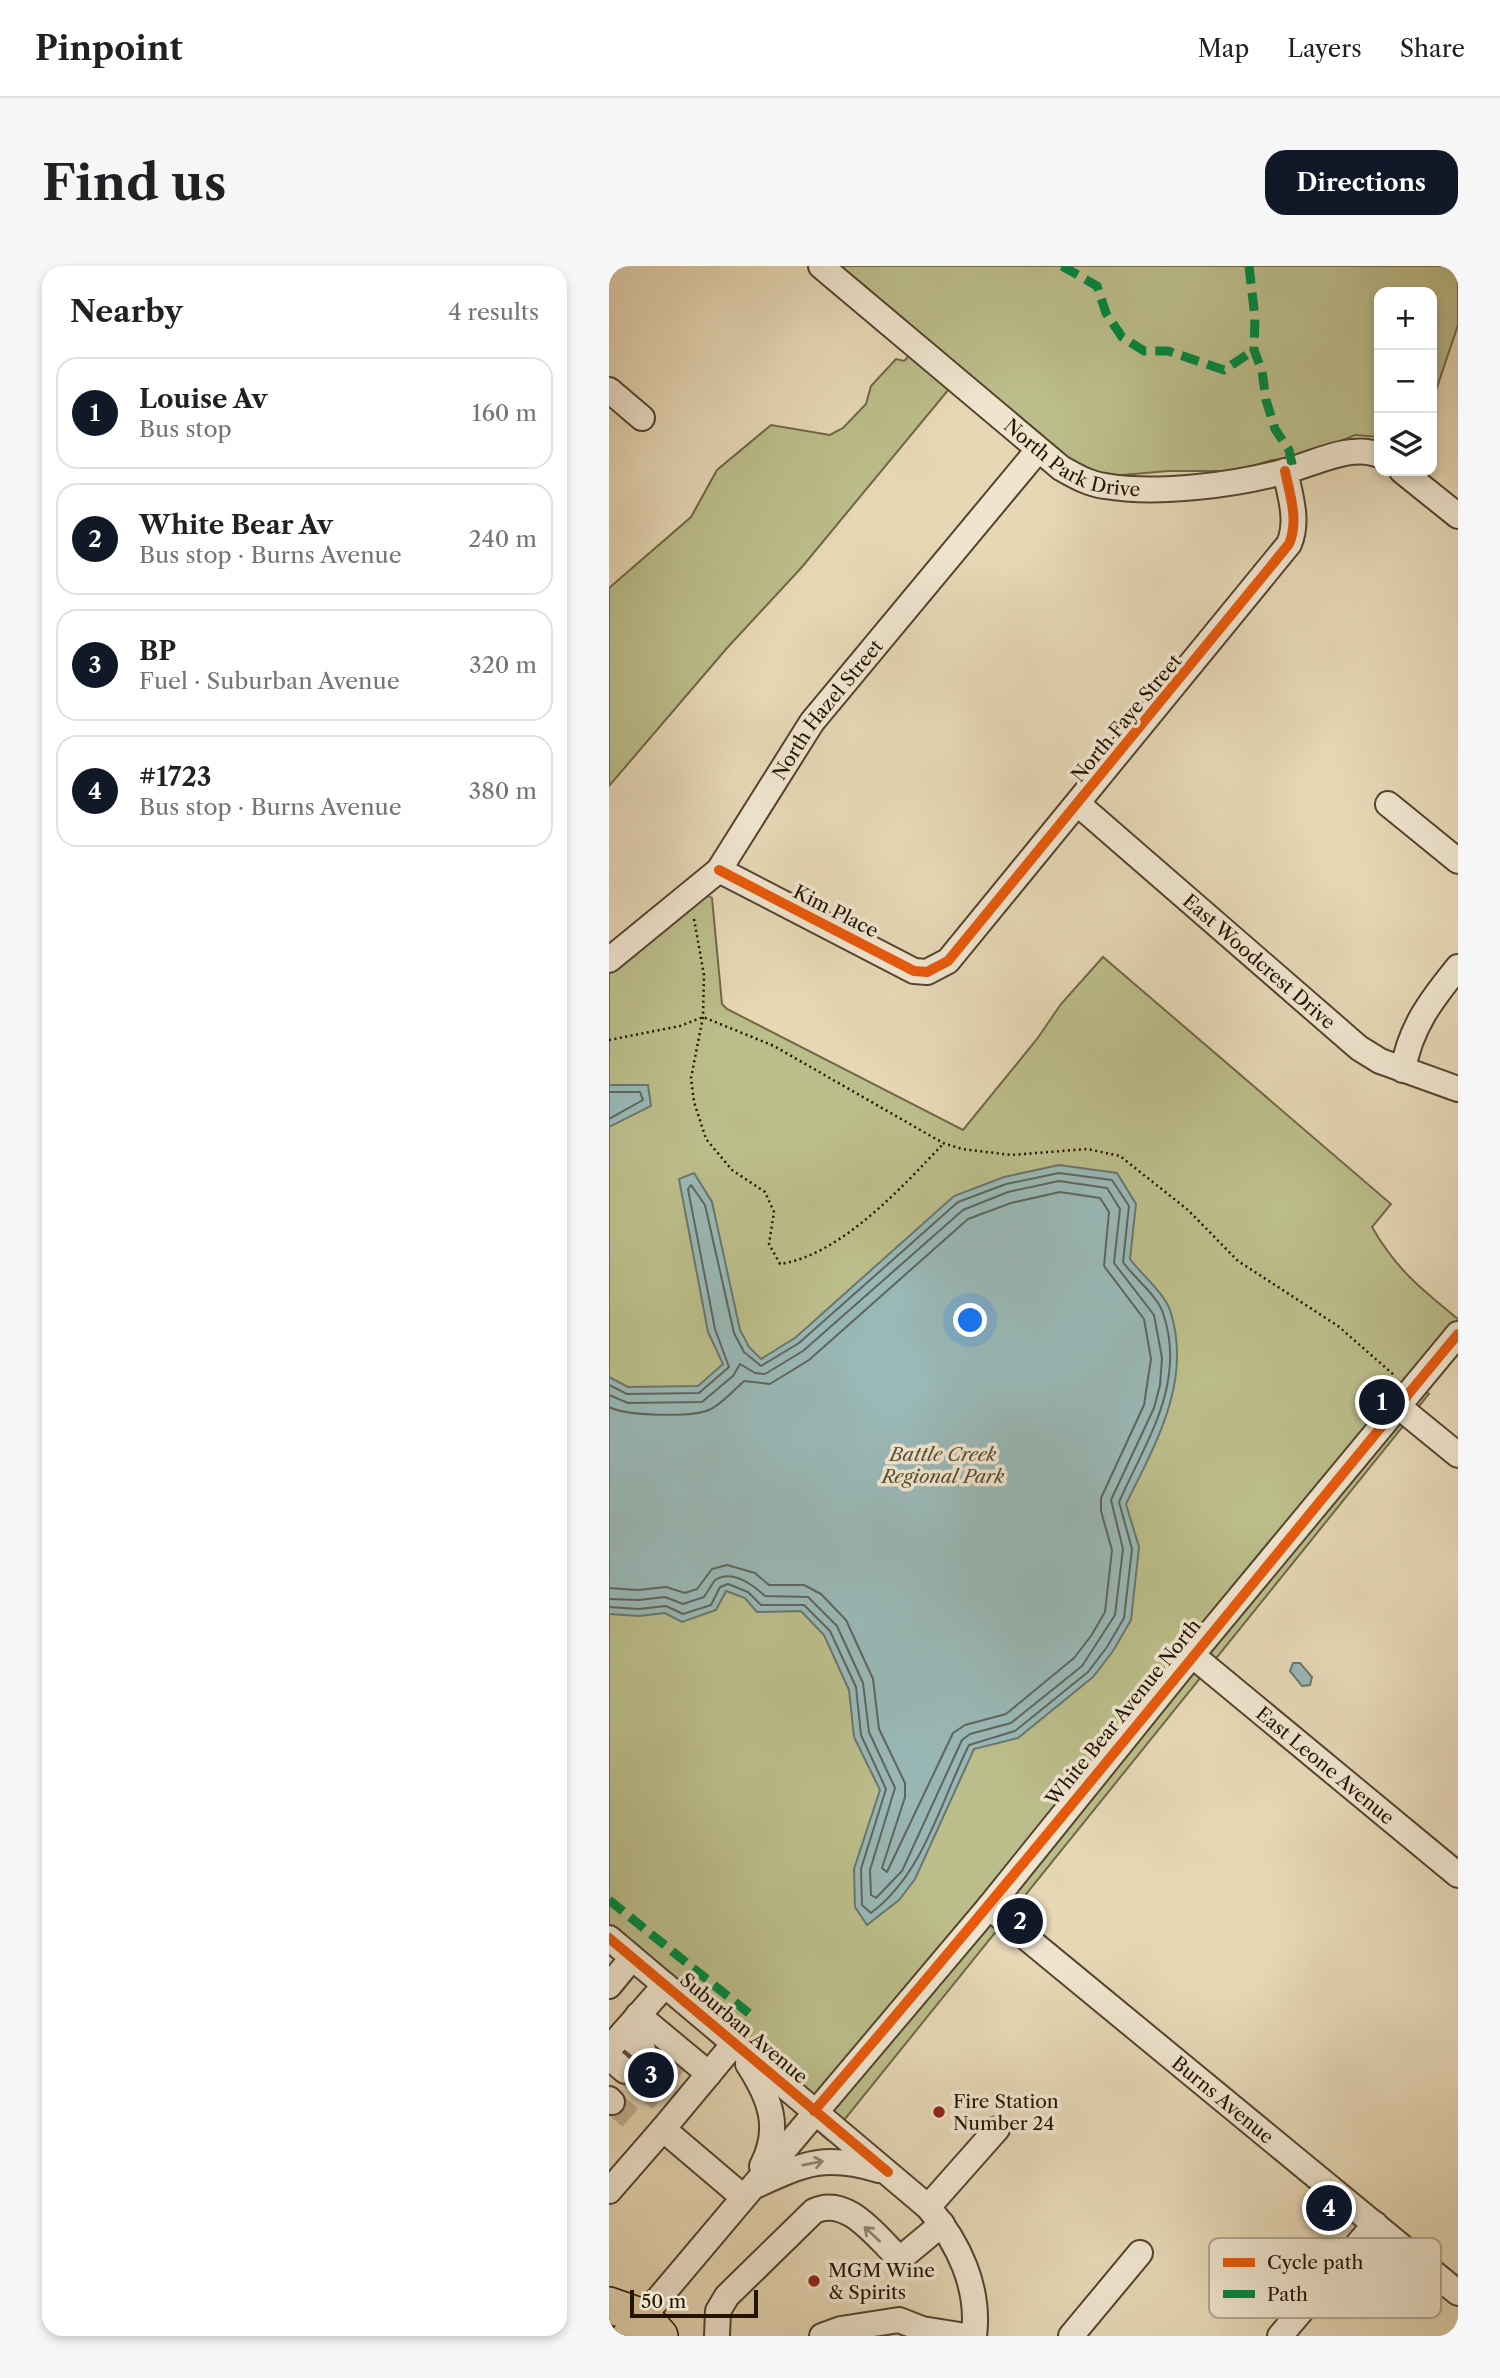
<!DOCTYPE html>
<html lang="en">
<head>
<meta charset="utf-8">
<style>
	:root { --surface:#fff; --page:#f6f6f6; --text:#202124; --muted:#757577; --line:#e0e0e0; --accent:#111827 }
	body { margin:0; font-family:"Libre Caslon Text",serif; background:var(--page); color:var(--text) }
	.controls { position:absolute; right:21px; top:21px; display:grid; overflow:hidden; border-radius:14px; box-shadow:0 4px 10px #0003 }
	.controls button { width:63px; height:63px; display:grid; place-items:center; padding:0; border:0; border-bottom:2px solid var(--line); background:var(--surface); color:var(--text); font:35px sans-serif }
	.scale { position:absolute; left:21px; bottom:18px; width:128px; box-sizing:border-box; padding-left:7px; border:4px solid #231300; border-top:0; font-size:19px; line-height:24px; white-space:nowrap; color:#231300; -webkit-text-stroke:5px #efe5cf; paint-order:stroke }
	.you { position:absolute; left:362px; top:1055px; width:24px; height:24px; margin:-18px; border:5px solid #fff; border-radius:50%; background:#1a73e8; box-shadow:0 0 0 10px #1a73e833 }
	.badge { display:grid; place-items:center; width:46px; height:46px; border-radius:50%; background:var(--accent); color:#fff; font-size:23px; font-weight:700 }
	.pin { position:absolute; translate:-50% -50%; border:4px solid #fff; box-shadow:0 2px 7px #0006 }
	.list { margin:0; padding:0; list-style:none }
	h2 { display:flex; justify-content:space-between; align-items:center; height:91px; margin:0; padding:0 28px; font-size:30px }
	h2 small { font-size:23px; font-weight:400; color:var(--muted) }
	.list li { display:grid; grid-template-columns:46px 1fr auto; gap:21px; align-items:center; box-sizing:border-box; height:112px; margin:0 14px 14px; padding:0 14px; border:2px solid var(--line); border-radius:21px }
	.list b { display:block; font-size:26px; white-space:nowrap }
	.list p { margin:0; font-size:23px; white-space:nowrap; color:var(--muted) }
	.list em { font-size:23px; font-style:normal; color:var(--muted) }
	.icon { flex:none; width:38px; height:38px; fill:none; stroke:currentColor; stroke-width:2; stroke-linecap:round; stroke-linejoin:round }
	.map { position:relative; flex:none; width:849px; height:2070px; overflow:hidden; border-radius:21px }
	header { display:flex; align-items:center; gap:42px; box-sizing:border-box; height:98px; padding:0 35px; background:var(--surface); border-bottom:2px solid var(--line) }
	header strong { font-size:33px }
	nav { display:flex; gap:38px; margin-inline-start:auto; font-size:24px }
	.intro { display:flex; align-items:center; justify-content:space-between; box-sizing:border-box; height:168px; padding:0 42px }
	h1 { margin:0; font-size:49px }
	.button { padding:18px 32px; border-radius:21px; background:var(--accent); color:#fff; font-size:24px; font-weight:700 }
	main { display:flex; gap:42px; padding:0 42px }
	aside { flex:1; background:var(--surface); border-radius:21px; box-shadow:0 4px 10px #0003 }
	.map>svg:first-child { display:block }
	.green { fill:#bbbd8a; stroke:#6f6845; stroke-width:2 }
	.water { fill:#99b8b6; stroke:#6a766d; stroke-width:2 }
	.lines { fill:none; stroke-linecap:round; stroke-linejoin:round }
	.shore { stroke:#5e665b; stroke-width:2 }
	.minor-tunnel { stroke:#bfb091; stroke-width:24; stroke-dasharray:24 12; stroke-linecap:butt }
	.minor-casing { stroke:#54442d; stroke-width:28 }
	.major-casing { stroke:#231300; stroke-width:33 }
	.highway-casing { stroke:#231300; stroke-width:38 }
	.path { stroke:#231300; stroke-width:2.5; stroke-dasharray:2 3.5; stroke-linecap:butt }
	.minor { stroke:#efe5cf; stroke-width:24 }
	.major { stroke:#e6d7b5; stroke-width:30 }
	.highway { stroke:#e6d7b5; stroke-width:35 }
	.quiet { stroke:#00873e; stroke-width:9; stroke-dasharray:18 9; stroke-linecap:butt }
	.cycleway-casing { stroke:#efe5cf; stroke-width:15 }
	.cycleway { stroke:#e8590c; stroke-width:10 }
	.oneway { stroke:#938672 }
	.poi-dot { fill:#8f2418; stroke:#efe5cf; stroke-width:2.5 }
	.labels { text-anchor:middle; stroke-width:7; stroke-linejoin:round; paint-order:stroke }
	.street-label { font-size:19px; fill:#231300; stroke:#efe5cf }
	.park-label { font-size:19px; font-style:italic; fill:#584e30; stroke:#efe5cf }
	.poi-label { font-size:19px; fill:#231300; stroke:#efe5cf; text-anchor:start }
	.key { fill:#efe5cf; stroke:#b2a691; stroke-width:2 }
	.key-label { font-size:19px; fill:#231300 }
</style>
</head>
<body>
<header>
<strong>Pinpoint</strong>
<nav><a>Map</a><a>Layers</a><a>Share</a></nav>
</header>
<div class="intro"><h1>Find us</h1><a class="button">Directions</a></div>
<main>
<aside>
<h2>Nearby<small>4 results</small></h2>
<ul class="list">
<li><span class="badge">1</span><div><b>Louise Av</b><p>Bus stop</p></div><em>160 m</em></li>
<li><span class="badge">2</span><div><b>White Bear Av</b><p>Bus stop · Burns Avenue</p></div><em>240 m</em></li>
<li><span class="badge">3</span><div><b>BP</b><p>Fuel · Suburban Avenue</p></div><em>320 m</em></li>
<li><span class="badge">4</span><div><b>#1723</b><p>Bus stop · Burns Avenue</p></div><em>380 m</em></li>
</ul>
</aside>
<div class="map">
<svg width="849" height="2070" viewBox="0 0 849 2070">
	<rect width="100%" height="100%" fill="#e6d7b5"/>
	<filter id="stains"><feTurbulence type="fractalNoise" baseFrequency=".00286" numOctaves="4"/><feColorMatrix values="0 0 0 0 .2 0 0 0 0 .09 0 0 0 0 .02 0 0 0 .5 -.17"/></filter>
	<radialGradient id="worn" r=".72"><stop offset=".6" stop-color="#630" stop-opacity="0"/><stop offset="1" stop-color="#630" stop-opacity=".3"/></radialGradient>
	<g class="green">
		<polygon points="212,0 849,0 849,59 823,136 823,26 770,26 770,171 746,169 692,191 663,194 628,205 559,205 502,210 460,198 354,106 193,301 118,382 0,520 0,322 82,251 108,204 162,159 221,169 234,162 257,138 262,120 287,93 295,95 308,82"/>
		<path d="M78,618l25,14 10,106 5,5 236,121 74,-91 24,-35 42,-47 288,247 -19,23c24,42 49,62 86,92v9l-43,54 14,12 -601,746 -219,-189v-995z"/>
	</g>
	<g class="water">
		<polygon points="0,819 39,819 42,840 0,861"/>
		<path d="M450,899l58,8 19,31 -6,55c11,15 34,34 40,51 23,70 -14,133 -44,194l13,43 -8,73 -18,31 -20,26 -75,61 -44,11 -59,130 -16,21 -32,25 -12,-18 -1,-38 26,-79 -26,-53 -5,-47 -25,-55 -23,-24 -44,1 -12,-14 -19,-7 -10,19 -34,12 -17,-9 -26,3 -30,-2v-237l19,10 70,-1 25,-22 -15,-32 -29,-153 15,-6 18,29 28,128 9,17 12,12 34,-21 159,-142 50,-19z"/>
		<polygon points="684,1397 691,1397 703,1411 701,1419 693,1420 681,1405"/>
	</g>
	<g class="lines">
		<g class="shore">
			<polyline points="0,826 31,826 34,834 0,853"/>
			<path d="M0,1119l18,9 72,-1 30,-26 -14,-38 -27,-140 3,-4 14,20 29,128 10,19 17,14 38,-23 159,-141 48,-18 53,-11 53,7 17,26 -6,56c11,16 34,33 40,51 24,70 -17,128 -44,189l13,47 -8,69 -17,29 -19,25 -73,59 -46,14c-29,58 -45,128 -98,168l-9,-8 -1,-36 25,-80 -25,-54 -5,-48 -26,-56 -26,-26h-43l-13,-13 -20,-8 -8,3 -9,18 -28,9 -17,-8 -27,3 -30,-2"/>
			<path d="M0,1129l19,8 74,-1 31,-26 7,-12 15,9 10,1 38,-23 160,-141 45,-18 51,-11 48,7 13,21 -6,54 40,52 8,43 -2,27 -6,23 -43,92 12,49 -8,66 -33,51 -71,57 -41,11 -8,6 -60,131 -26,27 -5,-3 -1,-25 25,-82 -26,-56 -6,-49 -26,-57 -29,-29 -43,-1c-13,-12 -33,-27 -50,-16l-11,17 -21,7 -18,-7 -26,3 -30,-1"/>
			<path d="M0,1141c17,9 85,11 102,2 12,-6 23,-19 33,-28l26,3 39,-24 159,-141 43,-16 49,-11 40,6 9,14 -5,54 40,53 7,40 -7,46 -43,93v13l11,39 -7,62 -14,24 -17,22 -68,56 -41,11 -12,8 -66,139 -5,-4 23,-71v-14l-26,-54 -6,-50 -27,-59 -25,-26 -17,-9h-35l-14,-12 -28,-8 -15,4 -15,20 -12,4 -19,-6 -28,3 -29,-2"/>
		</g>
		<g class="minor-tunnel">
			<polyline points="34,1783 68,1813"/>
			<polyline points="16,1805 51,1834"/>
			<polyline points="3,1836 30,1859"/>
		</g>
		<defs>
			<g id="minor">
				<path id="s1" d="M212,0l240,202c14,8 28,16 44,18 52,9 130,-1 181,-15 27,-7 66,-28 93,-16"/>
				<polyline points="0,124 33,152"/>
				<polyline points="793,205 849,250"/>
				<path id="s2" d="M469,538l281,244 21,13 78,28"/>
				<polyline points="779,538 849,595"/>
				<path d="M110,604l195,101 13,1 21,-11 341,-417c10,-23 1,-49 -4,-73"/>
				<path id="s3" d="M0,694l110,-90 93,-148 226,-272"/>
				<path d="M794,804c7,-42 28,-70 55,-103"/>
				<polyline points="789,1140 849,1189"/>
				<path id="s4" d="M583,1389l266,220"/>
				<path id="s5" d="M380,1641l469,386"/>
				<path d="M0,1672l319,269c31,36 52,81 46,129"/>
				<polyline points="0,1720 23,1692"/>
				<polyline points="29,1749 100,1808"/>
				<polyline points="14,1767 34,1783"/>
				<polyline points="123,1780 54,1863 134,1931"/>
				<polyline points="0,1783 56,1719"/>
				<polyline points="0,1791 16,1805"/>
				<path d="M139,1798c22,34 34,64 14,102"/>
				<polyline points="0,1833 3,1836"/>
				<path d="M148,1919c48,-22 69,-31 122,-15"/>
				<polyline points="0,1925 54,1863"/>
				<polyline points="319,1941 388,1863"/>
				<polyline points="34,2051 380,1641 583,1389 849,1068"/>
				<path d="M108,2070l1,-25 9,-15 87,-85c34,-16 63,27 86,48l42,-35"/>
				<polyline points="213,2070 232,2063 290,2054 313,2063 357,2070"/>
				<polyline points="462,2070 531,1987"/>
				<polyline points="671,2070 766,1958"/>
			</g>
			<polyline id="major" points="18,2070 34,2051"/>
			<polyline id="highway" points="0,2039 34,2051 51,2070"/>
		</defs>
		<use href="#minor" class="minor-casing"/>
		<use href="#major" class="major-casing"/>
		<use href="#highway" class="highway-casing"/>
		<g class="path">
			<path d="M85,653l10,56 -1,42 -12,61 3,24 12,37 26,31 33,22 9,20 -5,32 11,20c61,-9 122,-77 163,-120"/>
			<polyline points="0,774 71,760 94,751 165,780 334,877 353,883 402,889 478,883 511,890 579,944 629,995 729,1060 785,1109"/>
		</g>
		<use href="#minor" class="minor"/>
		<use href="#major" class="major"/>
		<use href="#highway" class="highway"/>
		<g class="quiet">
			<polyline points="453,0 488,20 497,47 513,71 535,85 559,85 615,104 645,84"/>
			<polyline points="640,0 646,52 645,84 653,105 657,134 666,163 680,184 684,203"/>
			<polyline points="0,1634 147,1753"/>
		</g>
		<defs>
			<g id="cycleway">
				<path d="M110,604l195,101 13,1 21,-11 341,-417c10,-23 1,-49 -4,-73"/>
				<polyline points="0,1672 279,1906"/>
				<path d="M205,1845c220,-255 429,-518 644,-777"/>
			</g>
		</defs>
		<use href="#cycleway" class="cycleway-casing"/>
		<use href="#cycleway" class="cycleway"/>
	</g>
	<defs><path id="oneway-shaft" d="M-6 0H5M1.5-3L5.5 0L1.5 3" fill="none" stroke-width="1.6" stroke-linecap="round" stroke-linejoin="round" transform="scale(1.75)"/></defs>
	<g class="oneway">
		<use href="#oneway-shaft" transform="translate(204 1897) rotate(-11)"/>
		<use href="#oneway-shaft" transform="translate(263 1968) rotate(-137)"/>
	</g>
	<g class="poi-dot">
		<circle cx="330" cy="1846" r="7"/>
		<circle cx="205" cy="2015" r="7"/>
	</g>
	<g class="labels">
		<g class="street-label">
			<text dy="7" stroke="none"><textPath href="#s1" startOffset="320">North Park Drive</textPath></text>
			<text dy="7" stroke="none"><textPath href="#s3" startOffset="336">North Hazel Street</textPath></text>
			<text transform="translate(517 452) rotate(-50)" y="7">North Faye Street</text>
			<text transform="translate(227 645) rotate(27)" y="7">Kim Place</text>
			<text dy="7" stroke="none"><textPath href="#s2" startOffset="240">East Woodcrest Drive</textPath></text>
			<text transform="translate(514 1446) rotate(-51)" y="7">White Bear Avenue North</text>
			<text dy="7" stroke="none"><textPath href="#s4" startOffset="173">East Leone Avenue</textPath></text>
			<text transform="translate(135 1762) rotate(40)" y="7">Suburban Avenue</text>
			<text dy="7" stroke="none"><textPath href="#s5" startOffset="303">Burns Avenue</textPath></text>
		</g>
		<g class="park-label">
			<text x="334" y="1195">Battle Creek<tspan x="334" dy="22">Regional Park</tspan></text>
		</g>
		<g class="poi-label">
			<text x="344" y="1842">Fire Station<tspan x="344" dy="22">Number 24</tspan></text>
			<text x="219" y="2011">MGM Wine<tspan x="219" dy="22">&amp; Spirits</tspan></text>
		</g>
	</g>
	<rect x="600" y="1972" width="232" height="80" rx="10" class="key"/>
	<rect x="614" y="1992" width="32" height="9" fill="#e8590c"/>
	<rect x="614" y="2024" width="32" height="8" fill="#00873e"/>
	<g class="key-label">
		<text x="658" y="2003">Cycle path</text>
		<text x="658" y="2035">Path</text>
	</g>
	<rect width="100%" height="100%" filter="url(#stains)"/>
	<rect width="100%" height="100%" fill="url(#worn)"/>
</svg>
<div class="controls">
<button>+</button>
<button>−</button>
<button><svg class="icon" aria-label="layers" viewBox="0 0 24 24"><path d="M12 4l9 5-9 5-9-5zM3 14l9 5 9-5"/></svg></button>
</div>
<div class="scale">50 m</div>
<div class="you"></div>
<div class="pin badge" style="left:773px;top:1136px">1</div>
<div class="pin badge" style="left:411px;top:1655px">2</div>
<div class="pin badge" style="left:42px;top:1809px">3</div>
<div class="pin badge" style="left:720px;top:1942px">4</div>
</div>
</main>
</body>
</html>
